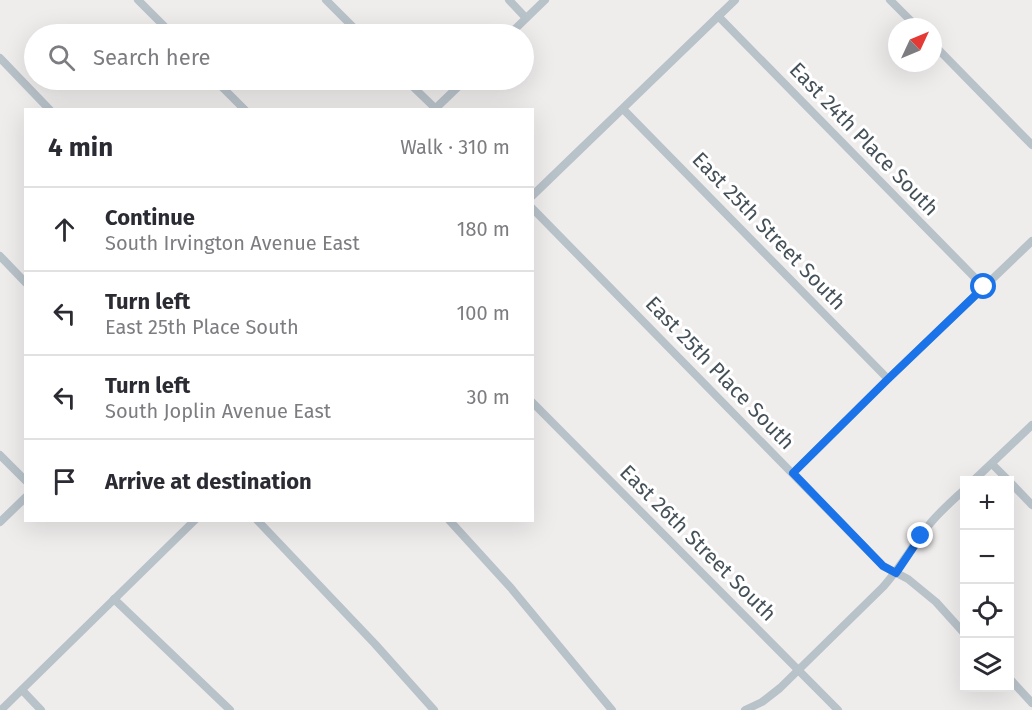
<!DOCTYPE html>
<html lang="en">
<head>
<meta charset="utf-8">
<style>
	:root { --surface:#fff; --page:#f2f2f3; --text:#2b2b33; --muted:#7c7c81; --line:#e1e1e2 }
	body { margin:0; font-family:"Fira Sans",sans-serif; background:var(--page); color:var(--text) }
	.controls { position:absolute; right:18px; bottom:18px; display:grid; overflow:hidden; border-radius:0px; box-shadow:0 6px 24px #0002 }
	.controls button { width:54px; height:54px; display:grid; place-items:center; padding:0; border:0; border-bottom:2px solid var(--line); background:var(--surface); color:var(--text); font:30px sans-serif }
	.compass { position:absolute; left:888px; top:18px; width:54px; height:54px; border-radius:50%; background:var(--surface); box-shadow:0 6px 24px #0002; rotate:46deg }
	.stop { position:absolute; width:18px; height:18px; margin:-14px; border:4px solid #1a73e8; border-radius:50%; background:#fff }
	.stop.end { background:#1a73e8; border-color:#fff; box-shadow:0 2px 6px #0008 }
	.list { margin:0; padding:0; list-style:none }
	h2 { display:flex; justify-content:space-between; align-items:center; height:78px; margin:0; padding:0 24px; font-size:26px }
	h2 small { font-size:20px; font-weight:400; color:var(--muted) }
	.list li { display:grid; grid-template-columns:39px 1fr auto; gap:18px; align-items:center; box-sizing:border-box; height:84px; padding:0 24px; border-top:2px solid var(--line) }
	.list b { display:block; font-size:22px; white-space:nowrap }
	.list p { margin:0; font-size:20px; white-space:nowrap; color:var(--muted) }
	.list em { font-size:20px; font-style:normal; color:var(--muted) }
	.icon { flex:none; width:33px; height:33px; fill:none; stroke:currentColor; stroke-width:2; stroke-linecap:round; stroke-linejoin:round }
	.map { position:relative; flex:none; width:1032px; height:710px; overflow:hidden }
	.search { position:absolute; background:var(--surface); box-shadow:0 6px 24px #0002; left:24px; top:24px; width:510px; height:66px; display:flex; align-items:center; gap:15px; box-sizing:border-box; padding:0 21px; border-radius:33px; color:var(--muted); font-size:22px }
	.panel { position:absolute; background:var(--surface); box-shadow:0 6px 24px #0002; left:24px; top:108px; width:510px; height:414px; border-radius:0px }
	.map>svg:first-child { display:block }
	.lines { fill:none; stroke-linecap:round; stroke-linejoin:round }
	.minor { stroke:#b8c2c9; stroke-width:8 }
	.route { stroke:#1a73e8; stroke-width:8 }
	.labels { text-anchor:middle; stroke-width:6; stroke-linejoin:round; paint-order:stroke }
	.street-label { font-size:21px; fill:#455159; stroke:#fff }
</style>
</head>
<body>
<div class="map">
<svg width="1032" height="710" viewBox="0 0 1032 710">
	<rect width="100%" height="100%" fill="#efecec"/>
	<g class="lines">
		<g class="minor">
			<polyline points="138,0 172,34"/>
			<polyline points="326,0 360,34"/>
			<polyline points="509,0 526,18"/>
			<polyline points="890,0 917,27"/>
			<polyline points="718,16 984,287"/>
			<polyline points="510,34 545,0"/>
			<polyline points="933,44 1032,145"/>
			<polyline points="0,58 50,110"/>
			<polyline points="215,80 245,110"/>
			<polyline points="406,80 437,110"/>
			<polyline points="436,108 465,80"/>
			<polyline points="623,109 888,379"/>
			<polyline points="532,196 735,0"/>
			<polyline points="532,208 883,566 908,579 936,602 964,633"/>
			<polyline points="0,256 26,283"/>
			<polyline points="532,402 838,710"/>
			<polyline points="0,455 26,481"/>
			<polyline points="992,464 1008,480"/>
			<polyline points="793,473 888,379 1032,241"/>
			<polyline points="974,480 1032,425"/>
			<polyline points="1010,482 1032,505"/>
			<polyline points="257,520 375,644 434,710"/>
			<polyline points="449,520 511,588 612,710"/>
			<polyline points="0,522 26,497"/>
			<polyline points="114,599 230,710"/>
			<polyline points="1010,679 1032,703"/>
			<polyline points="22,690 41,710"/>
			<polyline points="1,710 195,520"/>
			<path d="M745,710l17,-8 18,-14 103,-101c19,-21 32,-47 51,-68 9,-10 20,-20 30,-29"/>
		</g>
	</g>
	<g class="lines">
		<polyline class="route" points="921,536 896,573 883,566 793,473 888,379 984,287"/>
	</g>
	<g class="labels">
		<g class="street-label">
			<text transform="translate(864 139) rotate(46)" y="7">East 24th Place South</text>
			<text transform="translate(769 231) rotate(46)" y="7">East 25th Street South</text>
			<text transform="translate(720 373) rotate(46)" y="7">East 25th Place South</text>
			<text transform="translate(698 543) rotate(45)" y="7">East 26th Street South</text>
		</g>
	</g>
</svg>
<div class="controls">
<button>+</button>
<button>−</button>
<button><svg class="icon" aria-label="locate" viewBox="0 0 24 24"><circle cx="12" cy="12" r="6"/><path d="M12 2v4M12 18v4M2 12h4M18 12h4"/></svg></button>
<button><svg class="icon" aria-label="layers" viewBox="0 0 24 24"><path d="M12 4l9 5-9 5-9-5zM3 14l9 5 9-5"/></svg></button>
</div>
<svg class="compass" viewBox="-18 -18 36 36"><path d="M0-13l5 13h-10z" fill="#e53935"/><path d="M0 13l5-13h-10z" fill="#7c7c81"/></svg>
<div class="stop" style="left:984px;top:287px"></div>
<div class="stop end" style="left:921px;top:536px"></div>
<div class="search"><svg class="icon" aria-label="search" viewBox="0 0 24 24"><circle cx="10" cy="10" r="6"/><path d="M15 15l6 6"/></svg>Search here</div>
<section class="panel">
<h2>4 min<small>Walk · 310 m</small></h2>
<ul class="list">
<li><svg class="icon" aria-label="ahead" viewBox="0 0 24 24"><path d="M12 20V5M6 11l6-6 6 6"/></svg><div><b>Continue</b><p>South Irvington Avenue East</p></div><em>180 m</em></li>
<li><svg class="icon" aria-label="left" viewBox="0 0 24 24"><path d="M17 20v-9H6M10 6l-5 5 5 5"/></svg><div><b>Turn left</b><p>East 25th Place South</p></div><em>100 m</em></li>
<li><svg class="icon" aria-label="left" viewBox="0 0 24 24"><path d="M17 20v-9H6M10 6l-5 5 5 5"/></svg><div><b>Turn left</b><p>South Joplin Avenue East</p></div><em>30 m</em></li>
<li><svg class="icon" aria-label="arrive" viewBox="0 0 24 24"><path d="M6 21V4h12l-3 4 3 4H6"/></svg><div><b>Arrive at destination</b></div></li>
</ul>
</section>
</div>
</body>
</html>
